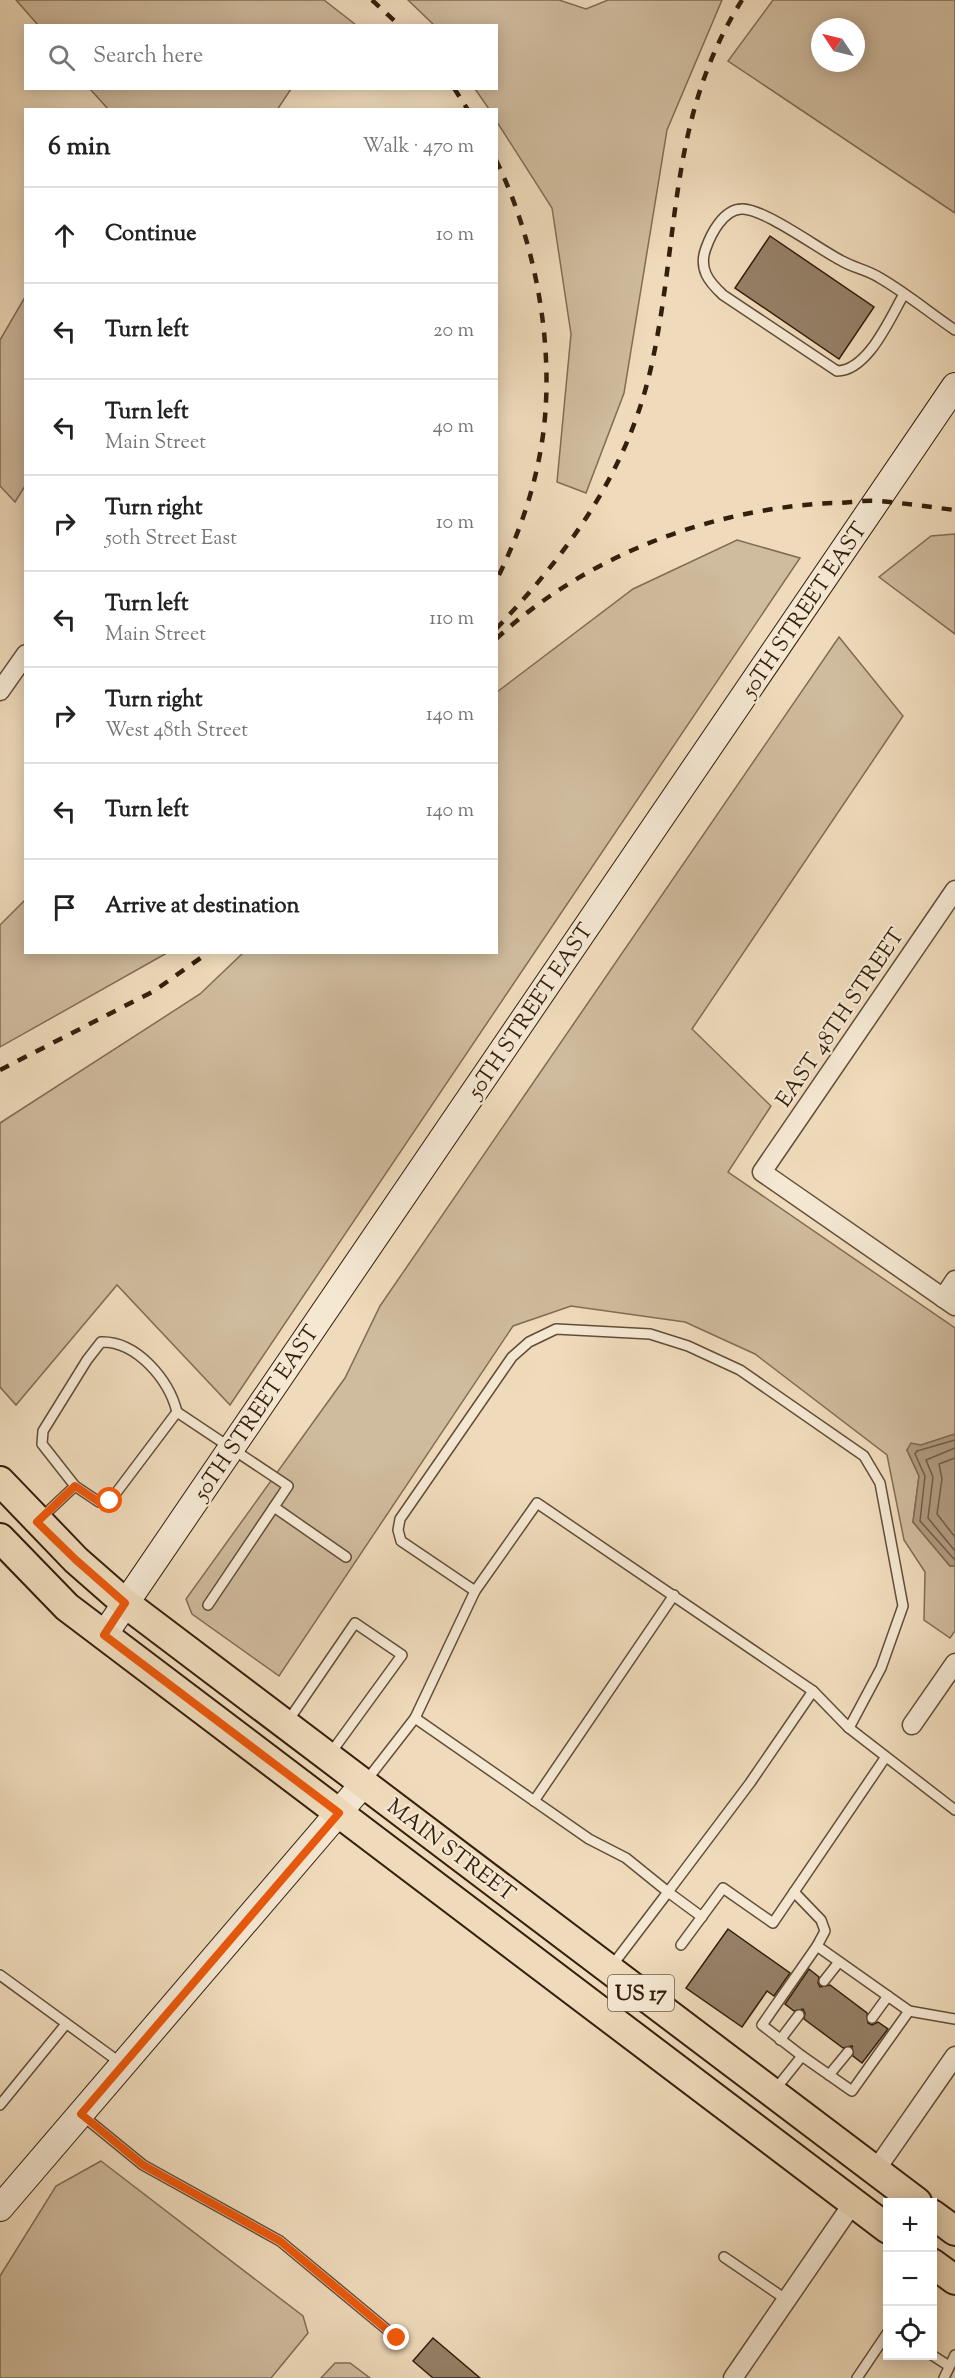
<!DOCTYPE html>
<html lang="en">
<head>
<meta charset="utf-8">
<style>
	:root { --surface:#fff; --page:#f6f6f6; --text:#222; --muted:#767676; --line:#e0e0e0 }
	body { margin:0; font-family:"Sorts Mill Goudy",serif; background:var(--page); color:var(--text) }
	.controls { position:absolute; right:18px; bottom:18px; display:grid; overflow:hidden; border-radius:0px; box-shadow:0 3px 15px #0003 }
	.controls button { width:54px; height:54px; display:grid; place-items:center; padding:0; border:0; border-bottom:2px solid var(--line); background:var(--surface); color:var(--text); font:30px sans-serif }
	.compass { position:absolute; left:811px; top:18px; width:54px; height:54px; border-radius:50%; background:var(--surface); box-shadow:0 3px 15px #0003; rotate:305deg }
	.stop { position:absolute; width:18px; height:18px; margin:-14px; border:4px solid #ea580c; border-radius:50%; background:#fff }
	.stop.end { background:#ea580c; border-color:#fff; box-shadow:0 2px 6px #0008 }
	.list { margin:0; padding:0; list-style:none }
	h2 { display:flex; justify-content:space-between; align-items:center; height:78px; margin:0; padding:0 24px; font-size:26px }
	h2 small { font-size:20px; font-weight:400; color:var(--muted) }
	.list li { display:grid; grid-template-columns:39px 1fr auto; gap:18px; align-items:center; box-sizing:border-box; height:96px; padding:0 24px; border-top:2px solid var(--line) }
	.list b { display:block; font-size:22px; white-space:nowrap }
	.list p { margin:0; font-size:20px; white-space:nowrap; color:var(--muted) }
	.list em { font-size:20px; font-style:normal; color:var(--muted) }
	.icon { flex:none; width:33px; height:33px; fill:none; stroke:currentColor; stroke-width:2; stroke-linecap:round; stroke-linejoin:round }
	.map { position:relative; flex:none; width:955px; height:2378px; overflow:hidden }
	.search { position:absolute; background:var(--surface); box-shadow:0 3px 15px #0003; left:24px; top:24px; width:474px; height:66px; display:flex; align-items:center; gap:15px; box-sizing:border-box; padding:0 21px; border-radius:0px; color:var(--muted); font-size:22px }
	.panel { position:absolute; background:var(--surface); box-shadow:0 3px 15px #0003; left:24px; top:108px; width:474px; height:846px; border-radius:0px }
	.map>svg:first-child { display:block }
	.green { fill:#cfbb9d; stroke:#826c54; stroke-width:1.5; fill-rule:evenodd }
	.water { fill:#af9b80; stroke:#7e6952; stroke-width:1.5 }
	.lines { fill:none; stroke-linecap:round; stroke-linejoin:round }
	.shore { stroke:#725c46; stroke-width:1.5 }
	.building { fill:#958067; stroke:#341e0c; stroke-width:1.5 }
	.lane-casing { stroke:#634d38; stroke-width:12 }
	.street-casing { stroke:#634d38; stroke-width:21 }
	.secondary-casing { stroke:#341e0c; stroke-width:28 }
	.primary-casing { stroke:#341e0c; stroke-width:32 }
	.lane { stroke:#f5e8d3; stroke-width:9 }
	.street { stroke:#f5e8d3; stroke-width:18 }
	.secondary { stroke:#f5e8d3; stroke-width:26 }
	.primary { stroke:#efdbbb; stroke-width:28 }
	.rail { stroke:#341e0c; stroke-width:4.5; stroke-dasharray:10 10; stroke-linecap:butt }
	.route { stroke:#ea580c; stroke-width:8 }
	.labels { text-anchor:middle; stroke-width:4.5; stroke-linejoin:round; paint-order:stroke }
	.shield { fill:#f5e8d3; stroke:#6e5b48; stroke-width:1.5 }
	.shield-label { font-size:21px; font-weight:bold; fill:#341e0c }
	.street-label { font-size:22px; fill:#341e0c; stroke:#f5e8d3 }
</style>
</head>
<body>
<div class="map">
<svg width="955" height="2378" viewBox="0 0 955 2378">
	<rect width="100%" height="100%" fill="#efdbbb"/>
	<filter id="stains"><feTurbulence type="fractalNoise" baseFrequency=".00333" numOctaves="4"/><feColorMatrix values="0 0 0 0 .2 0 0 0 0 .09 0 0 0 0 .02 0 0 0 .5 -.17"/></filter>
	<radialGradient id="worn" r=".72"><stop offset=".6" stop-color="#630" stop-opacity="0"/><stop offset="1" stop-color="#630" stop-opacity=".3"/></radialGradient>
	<g class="green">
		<polygon points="16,0 324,0 356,25 38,25"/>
		<polygon points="408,0 559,0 586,9 608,0 722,0 667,130 624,393 586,493 557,482 571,334 552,208 497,122 496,110 489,109 475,89 496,88 496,26 434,25"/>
		<path d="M773,0h182v213l-227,-152zM820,27h36v36h-36z"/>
		<polygon points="90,89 291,89 277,110 108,109"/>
		<polygon points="25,297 25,486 15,502 0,486 0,340"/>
		<polygon points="955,534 955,634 879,577 931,536"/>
		<polygon points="737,540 800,558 230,1405 117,1285 16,1405 0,1387 0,1123 200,994 243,953 496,952 497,692 633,589"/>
		<polygon points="839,637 903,716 692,1029 771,1106 728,1172 955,1328 955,1434 907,1450 919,1476 913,1522 950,1566 955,1566 955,1631 950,1638 924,1620 925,1572 904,1540 887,1455 755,1354 685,1322 571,1306 513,1326 279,1676 192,1614 186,1599 345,1378 380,1306"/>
		<polygon points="25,900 26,952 167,953 0,1047 0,925"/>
		<polygon points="101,2161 303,2316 308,2333 271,2378 0,2378 0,2276 56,2186"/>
		<polygon points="335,2363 350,2363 370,2378 321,2378"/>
	</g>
	<polygon class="water" points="955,1434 955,1566 950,1566 913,1522 919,1476 907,1450 911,1443 921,1445"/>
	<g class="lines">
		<g class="shore">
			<polyline points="955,1440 917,1451 915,1454 925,1476 920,1521 955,1560"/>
			<polyline points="955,1448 926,1460 933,1477 928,1518 955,1551"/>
			<polyline points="955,1458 939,1464 942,1479 937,1514 955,1537"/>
		</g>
	</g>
	<g class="building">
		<polygon points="770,236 874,307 839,359 735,288"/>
		<polygon points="728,1929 790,1973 774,1996 767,1991 742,2027 686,1988"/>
		<polygon points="809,1969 819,1977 818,1983 820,1987 830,1985 867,2013 868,2023 872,2025 878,2022 888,2029 862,2063 853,2056 852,2046 843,2048 804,2019 805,2013 803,2009 794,2011 785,2004"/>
		<polygon points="433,2338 480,2378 433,2378 413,2361"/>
	</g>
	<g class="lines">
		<defs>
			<g id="lane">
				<path d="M904,294c-14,24 -36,77 -67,77l-114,-76c-14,-13 -25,-26 -17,-47 5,-14 17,-38 35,-39 21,-2 79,41 101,52 12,7 26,9 38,17 26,15 50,35 75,52"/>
				<path d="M75,1486l-33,-42 1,-13 44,-71 14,-18c36,-1 68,38 76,70"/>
				<polyline points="274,1507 346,1557"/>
				<polyline points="41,1518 75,1486 99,1502 110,1501 177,1412 288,1486 208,1605"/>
				<polyline points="475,1591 537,1503 813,1691"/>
				<polyline points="415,1718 475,1591 401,1541 398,1530 400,1519 512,1357 529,1342 556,1329 650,1334 688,1346 740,1370 864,1456 880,1483 903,1606 881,1668 849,1728 955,1810"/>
				<polyline points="288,1721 355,1623 402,1655 330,1754"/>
				<polyline points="366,1781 415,1718 589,1839 626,1858 668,1892 611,1967"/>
				<polyline points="534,1801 674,1595"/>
				<polyline points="794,1892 821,1920 825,1931 817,1946"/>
				<polyline points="702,1917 668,1892 750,1783 813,1691 849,1728"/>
				<polyline points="681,1945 723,1888 773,1923 885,1758"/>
				<polyline points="0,1975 122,2064"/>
				<polyline points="824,1981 839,1962"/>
				<polyline points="872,2018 888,1996"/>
				<polyline points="780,2040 799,2015"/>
				<polyline points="802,2056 852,2091 909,2011"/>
				<polyline points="829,2075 848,2052"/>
				<polyline points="774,2091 802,2056 762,2025 817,1946 909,2011 955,2019"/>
				<polyline points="0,2105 66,2024"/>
				<polyline points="83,2116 143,2165 280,2241 397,2338"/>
				<polyline points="724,2257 787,2300"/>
				<polyline points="932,2355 949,2366"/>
				<polyline points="857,2378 888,2332"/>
				<polyline points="944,2378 955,2355"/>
			</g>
			<g id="street">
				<polyline points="0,691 26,654"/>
				<polyline points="955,890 762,1172 955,1306"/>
				<polyline points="943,1298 955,1280"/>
				<polyline points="912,1725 955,1663"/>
				<polyline points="875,2171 955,2056"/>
				<polyline points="733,2378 853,2203"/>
			</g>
			<g id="secondary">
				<polyline points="104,1635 955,386"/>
				<polyline points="0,2208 364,1783"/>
			</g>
			<g id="primary">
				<polyline points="0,1481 76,1560 125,1603 917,2202"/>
				<polyline points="0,1538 67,1607 104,1635 888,2229"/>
				<polyline points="932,2214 955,2231"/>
				<polyline points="932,2263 955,2280"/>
			</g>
		</defs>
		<use href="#lane" class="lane-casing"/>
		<use href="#street" class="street-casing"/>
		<use href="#secondary" class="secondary-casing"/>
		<use href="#primary" class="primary-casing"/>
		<use href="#lane" class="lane"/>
		<use href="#street" class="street"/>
		<use href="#secondary" class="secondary"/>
		<use href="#primary" class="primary"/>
		<g class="rail">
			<polyline points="372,0 400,26"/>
			<polyline points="454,88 468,110"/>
			<path d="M496,160c41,84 61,196 45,288 -8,47 -24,91 -45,133"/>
			<path d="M496,629c74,-78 133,-159 156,-266 28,-129 16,-245 90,-363"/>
			<path d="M496,639c91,-84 214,-130 336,-136 15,0 31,-3 46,-2 26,2 51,6 77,9"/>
			<polyline points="0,1070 154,991 209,952"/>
		</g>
	</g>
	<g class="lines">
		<polyline class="route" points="110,1501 99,1502 75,1486 37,1522 76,1560 125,1603 104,1635 339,1813 81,2114 143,2165 280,2241 397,2338"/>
	</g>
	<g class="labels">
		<rect class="shield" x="608" y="1975" width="66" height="36" rx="4.5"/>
		<g class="shield-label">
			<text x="641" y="2000">US 17</text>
		</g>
		<g class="street-label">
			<text transform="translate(803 609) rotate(-56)" y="8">50TH STREET EAST</text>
			<text transform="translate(529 1010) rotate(-56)" y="8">50TH STREET EAST</text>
			<text transform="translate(839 1017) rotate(-56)" y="8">EAST 48TH STREET</text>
			<text transform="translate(255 1412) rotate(-56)" y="8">50TH STREET EAST</text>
			<text transform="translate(452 1849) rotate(37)" y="8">MAIN STREET</text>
		</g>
	</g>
	<rect width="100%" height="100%" filter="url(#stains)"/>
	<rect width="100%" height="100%" fill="url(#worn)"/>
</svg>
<div class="controls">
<button>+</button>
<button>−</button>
<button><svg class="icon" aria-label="locate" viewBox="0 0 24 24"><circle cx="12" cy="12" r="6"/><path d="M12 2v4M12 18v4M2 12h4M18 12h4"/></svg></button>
</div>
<svg class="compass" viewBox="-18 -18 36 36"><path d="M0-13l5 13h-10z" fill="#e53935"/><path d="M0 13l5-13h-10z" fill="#767676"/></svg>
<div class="stop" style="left:110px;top:1501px"></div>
<div class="stop end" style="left:397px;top:2338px"></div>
<div class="search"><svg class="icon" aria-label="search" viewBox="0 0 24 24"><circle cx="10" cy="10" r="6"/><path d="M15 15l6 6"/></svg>Search here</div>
<section class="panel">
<h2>6 min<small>Walk · 470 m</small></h2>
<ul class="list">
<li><svg class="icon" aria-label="ahead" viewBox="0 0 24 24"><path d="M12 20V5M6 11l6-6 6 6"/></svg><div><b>Continue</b></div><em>10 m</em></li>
<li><svg class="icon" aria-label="left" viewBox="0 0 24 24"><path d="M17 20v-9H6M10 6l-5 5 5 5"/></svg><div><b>Turn left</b></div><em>20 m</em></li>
<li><svg class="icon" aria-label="left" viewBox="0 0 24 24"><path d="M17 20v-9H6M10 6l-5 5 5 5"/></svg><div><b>Turn left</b><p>Main Street</p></div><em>40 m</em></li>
<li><svg class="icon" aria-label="right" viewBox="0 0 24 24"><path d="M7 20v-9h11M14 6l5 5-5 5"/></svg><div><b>Turn right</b><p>50th Street East</p></div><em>10 m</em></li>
<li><svg class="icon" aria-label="left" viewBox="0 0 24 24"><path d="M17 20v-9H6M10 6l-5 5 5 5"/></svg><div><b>Turn left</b><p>Main Street</p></div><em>110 m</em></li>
<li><svg class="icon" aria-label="right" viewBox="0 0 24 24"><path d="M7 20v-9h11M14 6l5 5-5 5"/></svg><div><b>Turn right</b><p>West 48th Street</p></div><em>140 m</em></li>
<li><svg class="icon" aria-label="left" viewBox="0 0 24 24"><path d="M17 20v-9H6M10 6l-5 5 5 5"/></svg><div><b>Turn left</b></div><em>140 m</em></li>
<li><svg class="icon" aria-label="arrive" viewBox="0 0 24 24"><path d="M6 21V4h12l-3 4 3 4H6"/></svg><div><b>Arrive at destination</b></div></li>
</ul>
</section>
</div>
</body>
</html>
